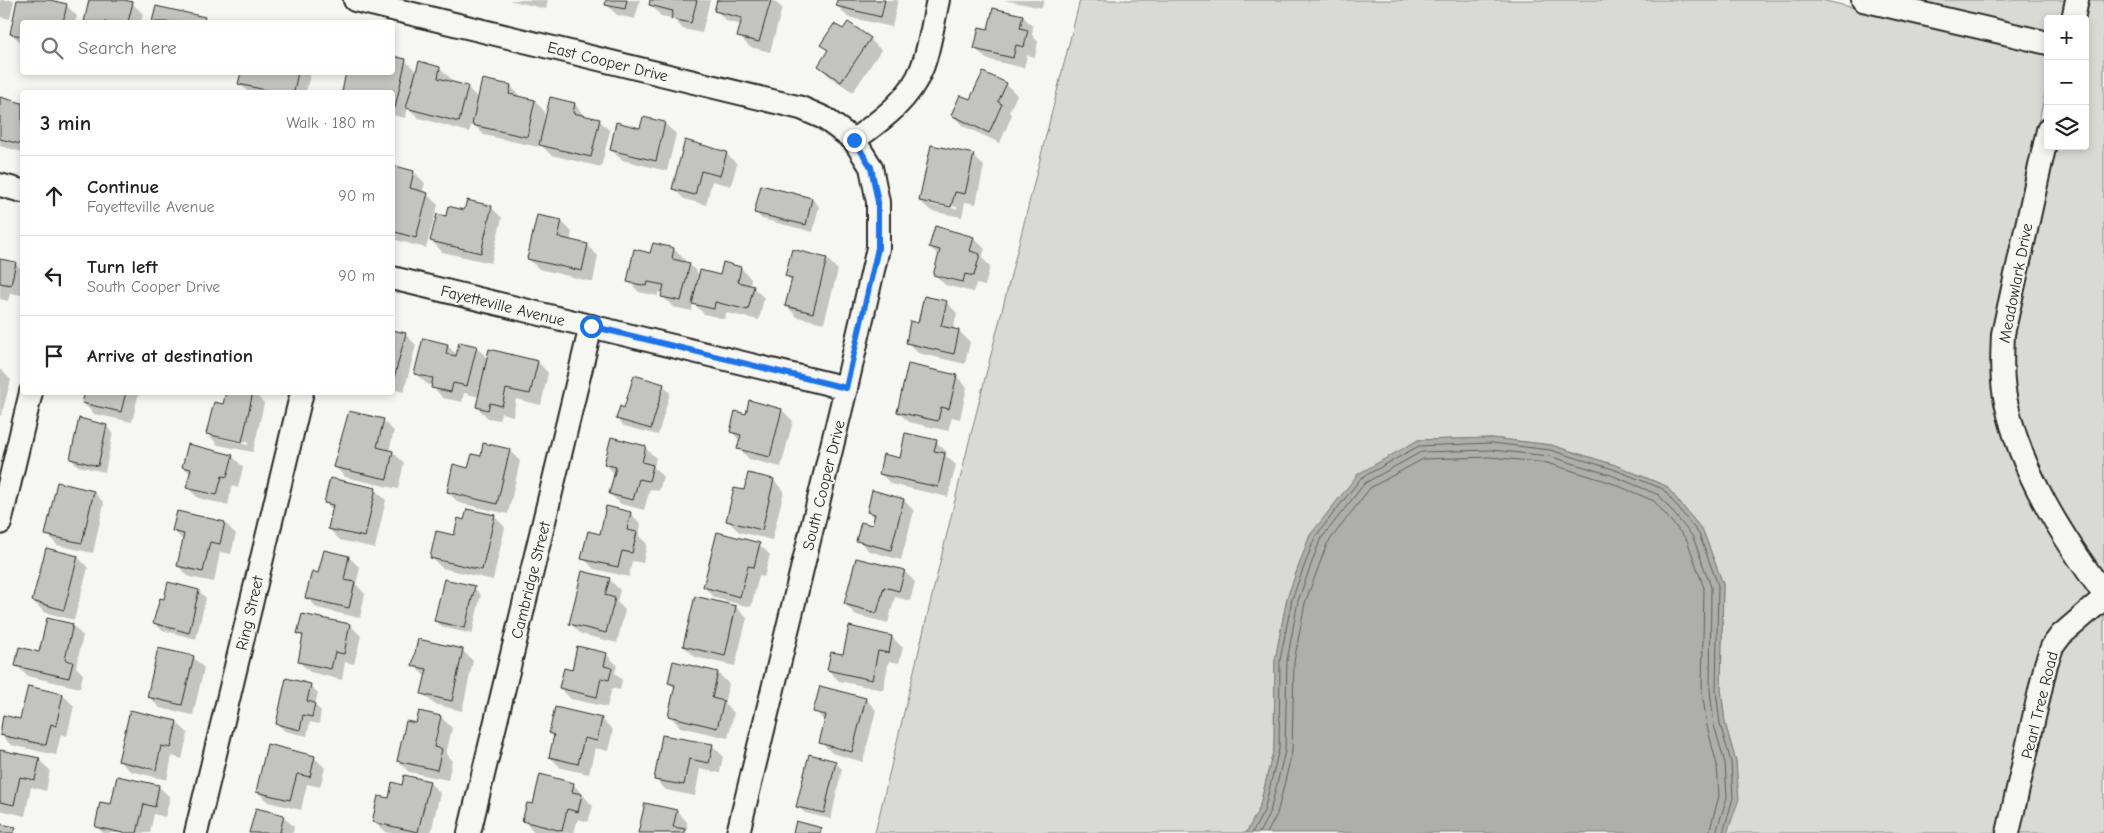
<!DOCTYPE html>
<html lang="en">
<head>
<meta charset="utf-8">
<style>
	:root { --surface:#fff; --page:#f6f6f6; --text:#202124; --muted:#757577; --line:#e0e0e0 }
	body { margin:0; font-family:"Comic Neue",sans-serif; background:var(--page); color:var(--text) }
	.controls { position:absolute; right:15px; top:15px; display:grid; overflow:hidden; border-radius:5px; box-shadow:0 2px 8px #0003 }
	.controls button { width:45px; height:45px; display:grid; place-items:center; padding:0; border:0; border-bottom:1px solid var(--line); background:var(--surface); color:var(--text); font:25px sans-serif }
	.stop { position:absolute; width:15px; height:15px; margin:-11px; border:4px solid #1a73e8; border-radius:50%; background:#fff }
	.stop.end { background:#1a73e8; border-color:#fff; box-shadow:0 1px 5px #0008 }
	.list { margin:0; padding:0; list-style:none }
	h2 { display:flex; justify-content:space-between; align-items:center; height:65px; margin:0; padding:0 20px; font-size:21px }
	h2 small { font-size:16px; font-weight:400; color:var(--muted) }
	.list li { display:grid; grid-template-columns:32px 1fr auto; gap:15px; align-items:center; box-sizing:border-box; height:80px; padding:0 20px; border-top:1px solid var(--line) }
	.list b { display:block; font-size:19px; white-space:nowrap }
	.list p { margin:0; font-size:16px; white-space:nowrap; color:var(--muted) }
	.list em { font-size:16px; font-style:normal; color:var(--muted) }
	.icon { flex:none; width:28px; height:28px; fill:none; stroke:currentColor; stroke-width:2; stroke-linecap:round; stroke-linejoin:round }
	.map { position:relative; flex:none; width:2104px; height:833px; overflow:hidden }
	.search { position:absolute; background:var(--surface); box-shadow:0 2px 8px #0003; left:20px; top:20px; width:375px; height:55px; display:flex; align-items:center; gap:12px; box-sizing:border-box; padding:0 18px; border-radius:5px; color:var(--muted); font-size:19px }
	.panel { position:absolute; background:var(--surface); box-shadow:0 2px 8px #0003; left:20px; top:90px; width:375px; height:305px; border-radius:5px }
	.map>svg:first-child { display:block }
	.green { fill:#d9d9d5; stroke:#828280 }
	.water { fill:#aeaeab; stroke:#7a7a78 }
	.shadow { fill:#0003; fill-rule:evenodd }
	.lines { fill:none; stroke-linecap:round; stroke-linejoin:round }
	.shore { stroke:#5f5f5e; stroke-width:1 }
	.building { fill:#c3c3c0; stroke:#2b2b2b }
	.minor-casing { stroke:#2b2b2b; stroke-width:26 }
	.minor { stroke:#f6f6f2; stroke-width:22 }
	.route { stroke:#1a73e8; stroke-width:6 }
	.labels { text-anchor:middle; stroke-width:4; stroke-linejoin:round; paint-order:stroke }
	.street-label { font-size:16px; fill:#2b2b2b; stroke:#f6f6f2 }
</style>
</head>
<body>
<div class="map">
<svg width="2104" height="833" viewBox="0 0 2104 833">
	<rect width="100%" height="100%" fill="#f6f6f2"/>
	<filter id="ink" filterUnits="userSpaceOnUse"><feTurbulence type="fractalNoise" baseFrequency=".02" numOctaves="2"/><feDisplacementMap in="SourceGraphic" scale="10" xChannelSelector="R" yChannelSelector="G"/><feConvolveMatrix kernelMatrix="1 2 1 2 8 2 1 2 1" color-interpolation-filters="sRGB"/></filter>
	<g filter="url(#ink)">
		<g class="green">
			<polygon points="1080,0 1821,0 2048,53 2048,80 1992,331 1991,367 2034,502 2058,548 2092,594 2036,661 1997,833 1727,833 1738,799 1736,762 1725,723 1721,689 1723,584 1703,531 1666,486 1615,465 1551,445 1492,438 1418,440 1310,535 1287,598 1275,660 1274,748 1259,809 1246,833 875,833 968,446"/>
			<polygon points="1904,0 2066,0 2062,19 2048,19 2048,33"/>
			<path d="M2088,0h16v577c-37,-51 -76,-115 -88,-177 -4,-21 -3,-43 -3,-65l42,-189h30v-127h-1z"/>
			<polygon points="2104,611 2104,833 2019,833 2062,651 2070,641"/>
		</g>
		<polygon class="water" points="1492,438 1551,445 1615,465 1666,486 1703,531 1723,584 1721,689 1725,723 1736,762 1739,799 1727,833 1246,833 1259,809 1274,748 1275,660 1287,598 1310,535 1358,474 1418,440"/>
		<g class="shadow">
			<polygon points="0,0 14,0 10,19 0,17"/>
			<polygon points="18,0 41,0 66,5 77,16 75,22 22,22 22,44 11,33"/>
			<polygon points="90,0 118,0 132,3 143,14 141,22 85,22"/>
			<polygon points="509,0 548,0 546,9"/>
			<polygon points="607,0 640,0 635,19 617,15 606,4"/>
			<polygon points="652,0 710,0 702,33 683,29 673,18 661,16 651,5"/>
			<polygon points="718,0 773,0 782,8 770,52 750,47 739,36 742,25 726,21 716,10"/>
			<polygon points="838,0 898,0 892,27 848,17 837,6"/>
			<polygon points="1004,0 1044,0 1042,8"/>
			<polygon points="157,8 204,18 208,22 153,22"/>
			<polygon points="1023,16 1033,27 1032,35 1038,42 1035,57 1027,55 1024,68 986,59 975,48 989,30"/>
			<polygon points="843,31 870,39 881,50 853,92 830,77 819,66 829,52 822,45"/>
			<polygon points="405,60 417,72 420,63 440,68 451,79 450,83 467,87 479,99 511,86 521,98 535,101 545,112 544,120 546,121 551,99 575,104 585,117 599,120 610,131 601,167 551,155 539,143 538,147 484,135 472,123 469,132 419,118 408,108 405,118 392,115 392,92 343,92 347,72 392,72"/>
			<polygon points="242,72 311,72 306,92 248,92 240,84"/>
			<polygon points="1006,84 1017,95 1009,112 1012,115 1000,143 963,126 952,115"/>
			<polygon points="0,98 22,104 22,152 0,146"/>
			<polygon points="644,119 665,124 676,134 667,171 622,160 611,150 641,130"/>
			<polygon points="726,153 737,164 731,186 712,181 706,205 684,199 673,188"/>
			<path d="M973,156l11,10 -8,38 -11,-2 -3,15 -31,-6 -11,-10zM931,202l26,5v2l-26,-4z"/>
			<polygon points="392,167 414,172 425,183 422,193 427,194 438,205 426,248 392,239"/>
			<polygon points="761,187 812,199 819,206 813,232 762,219 755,212"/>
			<polygon points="491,207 502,218 491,263 442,252 432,241 446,218 465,212"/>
			<polygon points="561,221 572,232 570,241 587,245 598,256 593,282 539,269 528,259"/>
			<polygon points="974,238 985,249 982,258 990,266 985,286 976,284 973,292 945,285 935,274 939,256 930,247"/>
			<polygon points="674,249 685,260 684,263 689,264 700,275 721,277 741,268 751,279 750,286 753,287 764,298 759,320 726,313 725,319 704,314 693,303 692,311 673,307 662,296 663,293 658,292 658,296 639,292 628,281 651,254"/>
			<polygon points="827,259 838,270 824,323 797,317 787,306 793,282 786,276"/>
			<polygon points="0,260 16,264 22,270 22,295 10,293 8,301 0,299"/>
			<polygon points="946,302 957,313 953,330 959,331 970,342 965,364 918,353 907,342 919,325"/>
			<polygon points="392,331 405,334 416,345 404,392 392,389"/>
			<polygon points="447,345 457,355 476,347 488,359 538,362 548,373 541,405 516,399 513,416 501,413 499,420 488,418 477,407 479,397 464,393 462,402 443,398 432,386 427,384 416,374"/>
			<polygon points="0,369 11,380 1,416 0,416"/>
			<polygon points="956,376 967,387 960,419 952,417 948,431 909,422 898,412"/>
			<polygon points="663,385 670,393 658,435 624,426 617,419 625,409"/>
			<polygon points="86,392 139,392 132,422 94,414 83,403"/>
			<path d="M227,392h26l11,11 -11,49 -35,-7 -10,-11 16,-29zM219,436l29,6v3l-29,-7z"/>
			<polygon points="750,402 782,410 793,421 781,467 749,459 739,448 740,441 732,432 747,415"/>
			<polygon points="383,421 394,431 389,451 393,452 404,463 398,489 345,477 334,466"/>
			<polygon points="106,426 113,433 105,472 78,466 71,459"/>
			<polygon points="936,442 947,452 946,456 956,465 948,497 891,484 880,473 901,459"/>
			<polygon points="645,448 656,458 654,467 663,477 659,491 650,489 644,510 621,504 610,494 615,474 605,464"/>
			<polygon points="509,450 520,461 508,514 459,503 448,492 481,457"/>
			<polygon points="232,456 243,467 238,488 232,486 228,505 198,498 187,487 191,474 183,466"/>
			<polygon points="773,480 784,491 772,540 739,532 728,521 745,491"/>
			<polygon points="375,490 386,500 375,548 340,540 329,529 333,510 326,503"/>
			<polygon points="94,492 104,503 93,553 57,545 47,534"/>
			<polygon points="904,500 914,511 901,560 869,551 858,540 873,527 875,518 868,511"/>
			<polygon points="630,513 641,524 639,536 647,544 643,563 632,561 629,577 594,569 583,558 601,536"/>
			<polygon points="494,516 505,527 493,580 442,568 432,558 455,536 465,522"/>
			<polygon points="225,523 236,534 231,554 220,552 214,582 189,577 178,566 184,541 174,531"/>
			<polygon points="759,544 770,555 764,577 759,576 751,607 715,598 704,587"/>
			<polygon points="78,557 88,568 74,620 44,612 33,601"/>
			<polygon points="349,557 360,568 356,584 365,594 360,618 317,608 307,597 319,575"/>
			<polygon points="904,571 915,582 910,601 895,597 888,623 856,615 845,604"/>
			<polygon points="609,579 620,590 617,602 625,610 617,643 581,634 570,623"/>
			<polygon points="169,583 199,591 206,598 196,639 162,630 154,623 165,601"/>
			<polygon points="474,588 481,595 472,634 442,627 435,620"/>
			<polygon points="696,598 736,607 747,618 735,666 695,657 684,646"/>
			<polygon points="303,615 350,625 361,636 354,664 345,662 342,680 310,672 299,662 304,639 299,634"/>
			<polygon points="72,625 83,636 76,667 83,674 80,688 27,676 16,665 40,653"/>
			<polygon points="892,637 903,648 899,663 889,661 883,690 839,681 828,670 844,656"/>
			<polygon points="462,650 473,661 462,711 434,704 423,694 426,677 414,666"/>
			<polygon points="606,654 617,665 615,673 622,680 620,690 612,688 607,707 571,699 560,688 572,671"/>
			<polygon points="193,657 204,668 193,715 160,708 149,697"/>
			<polygon points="674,663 718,673 729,684 724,703 734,713 728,738 680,727 670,716 676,689 669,683"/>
			<polygon points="310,685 318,693 315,705 321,711 319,724 310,722 307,736 285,731 277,724"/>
			<polygon points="821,687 866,699 876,710 863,762 832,753 821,742 826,722 815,711"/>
			<polygon points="63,695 74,706 67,736 61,734 56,755 11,745 0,734 4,716 21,720"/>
			<polygon points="131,712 177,723 188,733 182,759 172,756 167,780 130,771 119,761"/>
			<polygon points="420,712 441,717 452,728 446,754 452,761 448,780 409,772 398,761 417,724"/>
			<polygon points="602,719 613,730 608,751 595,748 589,774 561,768 550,757 555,738 550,733"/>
			<polygon points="663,736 712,745 723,756 720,773 700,769 695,796 666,790 655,779"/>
			<polygon points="0,751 39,760 50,770 46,791 31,787 25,816 0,810"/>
			<polygon points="314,757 325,768 320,787 307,784 301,810 268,802 257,791"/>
			<polygon points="835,762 842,769 831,819 805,813 797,806"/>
			<polygon points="429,782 440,793 431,833 389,833 385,832 374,821 390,800 403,786"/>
			<polygon points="573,784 593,806 588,822 578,819 574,833 540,833 534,832 524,821 533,806"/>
			<polygon points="159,787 170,797 165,817 154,814 150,833 103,833 96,826 112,806"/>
			<polygon points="677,811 687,822 687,833 640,833"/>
			<polygon points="283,816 294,827 293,833 251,833"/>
		</g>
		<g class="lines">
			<g class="shore">
				<polyline points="1252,833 1264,811 1279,749 1280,660 1292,599 1315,537 1361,478 1419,446 1492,443 1550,450 1613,469 1663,489 1699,534 1718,585 1716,690 1720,724 1731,762 1733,798 1723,833"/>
				<polyline points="1259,833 1270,812 1285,751 1287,661 1298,601 1320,540 1365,483 1421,452 1491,450 1549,456 1611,475 1659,495 1693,537 1711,587 1710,690 1714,725 1725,763 1727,797 1716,833"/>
				<polyline points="1267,833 1277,814 1292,752 1294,662 1305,603 1327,544 1370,488 1423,459 1491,457 1547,463 1609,482 1654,501 1687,540 1704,588 1702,691 1707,726 1717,765 1719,796 1709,833"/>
			</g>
		</g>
		<g class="building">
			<polygon points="17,0 50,0 67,4 63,22 22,22 22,36 10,34"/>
			<polygon points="89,0 124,0 133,2 128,22 84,22"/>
			<polygon points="606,0 627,0 625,9 605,5"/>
			<polygon points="650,0 697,0 691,23 671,19 673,11 649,5"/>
			<polygon points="717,0 771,0 759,42 737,37 742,18 714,11"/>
			<polygon points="837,0 885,0 881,17 836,6"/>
			<polygon points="156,6 205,17 203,22 152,22"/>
			<polygon points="993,8 1023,15 1020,28 1028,30 1024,47 1016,45 1013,58 974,49 979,27 988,29"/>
			<polygon points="848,22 871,38 841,82 818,66 828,50 820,45 834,24 843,29"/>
			<polygon points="392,56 406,59 395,108 392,108 392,92 342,92 346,72 392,72"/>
			<polygon points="419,61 440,67 438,78 468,86 459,122 406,108"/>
			<polygon points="241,72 298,72 294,92 275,92 238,84"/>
			<polygon points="983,72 1007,83 998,102 1002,104 989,133 951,115 960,95 970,99"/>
			<polygon points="482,79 511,85 509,94 535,100 527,137 472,125"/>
			<polygon points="0,97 22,103 22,134 20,144 0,139"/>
			<polygon points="550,97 575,103 573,113 600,119 591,157 539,145"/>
			<polygon points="643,117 665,122 656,161 610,150 616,122 640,128"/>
			<polygon points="685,140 727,152 720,176 701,171 695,195 672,189"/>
			<polygon points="931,145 974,154 965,194 955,192 951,207 919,201"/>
			<polygon points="392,165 414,171 410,188 428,193 416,238 392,231"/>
			<polygon points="761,185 812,198 806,225 754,213"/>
			<polygon points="467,200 492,206 481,253 430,241 437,214 446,216 448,206 464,210"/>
			<polygon points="537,215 562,220 558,237 588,244 582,271 527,259"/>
			<polygon points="935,226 974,237 970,251 980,254 974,276 965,274 963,282 933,275 940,250 929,247"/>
			<polygon points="653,243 674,248 672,259 690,263 681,301 661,297 664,285 648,282 647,286 627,282 634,249 650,253"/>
			<polygon points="792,249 827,258 813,313 785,306 792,278 785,276"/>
			<polygon points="0,259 16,262 11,285 0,283"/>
			<polygon points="723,262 741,267 738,282 754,286 748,310 715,302 714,309 692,304 700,270 720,275"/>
			<polygon points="924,296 947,301 941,326 959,330 954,354 906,343 910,321 918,323"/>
			<polygon points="392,330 406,333 393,382 392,382"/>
			<polygon points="423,338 448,344 446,354 456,356 459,342 477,346 467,386 453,383 451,392 431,388 433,378 414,374"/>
			<polygon points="489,349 538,361 530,394 506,389 502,406 490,403 488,410 476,407"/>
			<polygon points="908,364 957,375 949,409 941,407 938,421 897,412"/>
			<polygon points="634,375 664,384 651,429 616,419 620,406 624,408"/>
			<polygon points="85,392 126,392 121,412 82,403"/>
			<polygon points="226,392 253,392 242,442 206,434 214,402 223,404"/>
			<polygon points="749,400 782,409 770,457 737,449 741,435 730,432 735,411 746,414"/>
			<polygon points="349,411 384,419 377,447 393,451 387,479 333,467"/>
			<polygon points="79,418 107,425 98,466 70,459"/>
			<polygon points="905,433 937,440 934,451 945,453 938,487 879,474 883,454 900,458"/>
			<polygon points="611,437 646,446 642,462 653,465 649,481 639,479 633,500 609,494 616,467 604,464"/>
			<polygon points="483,443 510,449 497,504 447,492 453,464 468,468 472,454 481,456"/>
			<polygon points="188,444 233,455 227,477 222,476 217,495 186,488 191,469 182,467"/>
			<polygon points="748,473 774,479 762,530 726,521 734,488 744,490"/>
			<polygon points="330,478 376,488 365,537 328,529 333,505 324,503"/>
			<polygon points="57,482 94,491 82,543 45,535"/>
			<polygon points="872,490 904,499 891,550 856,541 861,522 872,525 875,514 867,512"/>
			<polygon points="606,506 631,512 627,530 637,532 632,553 622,551 618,567 581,559 588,531 600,534"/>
			<polygon points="467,509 495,515 482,570 430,558 436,531 454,535 458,518 464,520"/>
			<polygon points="177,511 225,522 220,544 210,542 203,572 177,566 184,534 172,531"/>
			<polygon points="717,532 760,543 754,567 748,566 740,597 703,587"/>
			<polygon points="46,548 78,556 64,610 32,601"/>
			<polygon points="324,550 349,556 344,580 355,582 349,608 305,598 312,571 318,573"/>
			<polygon points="856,558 905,570 899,591 884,587 877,613 844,604"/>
			<polygon points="582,571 610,578 605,595 615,598 606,633 569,624"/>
			<polygon points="444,579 475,586 465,628 434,621"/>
			<polygon points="168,582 199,590 189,633 153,623 160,598 164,599"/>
			<polygon points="695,596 736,606 725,656 683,646"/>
			<polygon points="302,614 350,624 344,654 335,652 331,669 298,662 303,635 297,634"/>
			<polygon points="47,618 73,624 65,660 73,662 69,678 15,666 19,647 39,652"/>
			<polygon points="849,626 892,636 889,653 878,651 872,680 827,670 831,652 843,654"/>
			<polygon points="418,639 463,649 452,701 421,694 427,669 412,666"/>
			<polygon points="577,646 607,653 604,666 612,668 609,680 601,678 597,697 559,688 564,668 572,670"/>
			<polygon points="158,648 194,656 182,705 147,697"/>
			<polygon points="673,661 718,672 712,698 724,701 717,728 668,716 675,685 668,683"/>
			<polygon points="286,678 311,684 307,701 315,703 312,717 303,715 300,730 276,724"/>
			<polygon points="28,686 63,694 56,726 51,724 46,745 0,735 3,715 20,719"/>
			<polygon points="820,686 866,698 852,752 819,743 826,715 813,712"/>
			<polygon points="555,707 602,718 597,741 584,738 578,764 549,757 554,735 549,733"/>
			<polygon points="130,710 177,721 171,748 161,746 156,770 118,761"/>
			<polygon points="419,711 441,716 434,747 442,749 437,770 397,761 406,721 416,723"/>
			<polygon points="662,735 713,744 709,763 689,759 684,785 654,780"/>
			<polygon points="267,744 315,756 310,777 297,774 290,800 256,792"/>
			<polygon points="0,750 40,758 35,780 20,777 14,805 0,802"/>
			<polygon points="809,754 836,761 824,813 796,807"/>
			<polygon points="540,774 574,783 572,792 582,794 578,812 567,809 562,831 522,821 527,803 533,804"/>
			<polygon points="404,775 430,781 418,832 372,822 378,796 389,798 392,782 402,785"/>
			<polygon points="117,776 159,785 155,807 144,804 137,833 123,833 95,827 100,802 111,804"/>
			<polygon points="645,803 677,810 673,827 685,829 684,833 638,833"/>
			<polygon points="256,808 284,815 280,832 282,833 249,833"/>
			<polygon points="796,821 822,828 820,833 793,833"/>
			<polygon points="0,824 16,827 14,833 0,833"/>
		</g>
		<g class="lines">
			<defs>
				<g id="minor">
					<polyline points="355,0 801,108 824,118 854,140 871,167 878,202 878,248 846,388 738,833"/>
					<polyline points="1863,0 2048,43"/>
					<polyline points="2073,19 2077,0"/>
					<path d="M2048,130l-45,204c-1,22 -2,46 3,68 15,71 56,134 98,192"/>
					<path d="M854,140c26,-19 56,-40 68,-72 8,-21 11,-46 16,-68"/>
					<polyline points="0,185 22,191"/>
					<polyline points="392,278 846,388"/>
					<polyline points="0,523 31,392"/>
					<polyline points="196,833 302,392"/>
					<polyline points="469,833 591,326"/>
					<polyline points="2008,833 2046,664 2052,647 2061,635 2104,598"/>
				</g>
			</defs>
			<use href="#minor" class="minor-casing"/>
			<use href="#minor" class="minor"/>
		</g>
	</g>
	<g class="lines" filter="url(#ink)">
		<polyline class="route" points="591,326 846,388 878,248 878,202 871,167 854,140"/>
	</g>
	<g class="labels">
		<g class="street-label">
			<text transform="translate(608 61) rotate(14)" y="6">East Cooper Drive</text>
			<text transform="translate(2015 283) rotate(-79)" y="6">Meadowlark Drive</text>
			<text transform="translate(503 305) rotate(14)" y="6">Fayetteville Avenue</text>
			<text transform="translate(823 485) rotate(-76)" y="6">South Cooper Drive</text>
			<text transform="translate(530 580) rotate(-76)" y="6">Cambridge Street</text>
			<text transform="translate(249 613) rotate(-77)" y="6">Ring Street</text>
			<text transform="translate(2039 705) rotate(-76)" y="6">Pearl Tree Road</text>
		</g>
	</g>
</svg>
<div class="controls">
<button>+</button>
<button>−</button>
<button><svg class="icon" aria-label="layers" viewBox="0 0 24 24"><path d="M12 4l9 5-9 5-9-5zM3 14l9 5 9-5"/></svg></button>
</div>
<div class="stop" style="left:591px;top:326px"></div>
<div class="stop end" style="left:854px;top:140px"></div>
<div class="search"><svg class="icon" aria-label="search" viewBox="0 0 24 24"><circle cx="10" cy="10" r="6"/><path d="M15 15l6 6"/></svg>Search here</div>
<section class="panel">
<h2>3 min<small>Walk · 180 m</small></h2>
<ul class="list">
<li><svg class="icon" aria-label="ahead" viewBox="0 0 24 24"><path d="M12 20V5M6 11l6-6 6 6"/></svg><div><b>Continue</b><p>Fayetteville Avenue</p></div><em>90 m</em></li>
<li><svg class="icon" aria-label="left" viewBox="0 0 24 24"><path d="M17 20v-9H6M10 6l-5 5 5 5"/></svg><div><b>Turn left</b><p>South Cooper Drive</p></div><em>90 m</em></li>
<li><svg class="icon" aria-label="arrive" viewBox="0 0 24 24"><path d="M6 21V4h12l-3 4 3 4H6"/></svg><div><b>Arrive at destination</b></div></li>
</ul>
</section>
</div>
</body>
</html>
